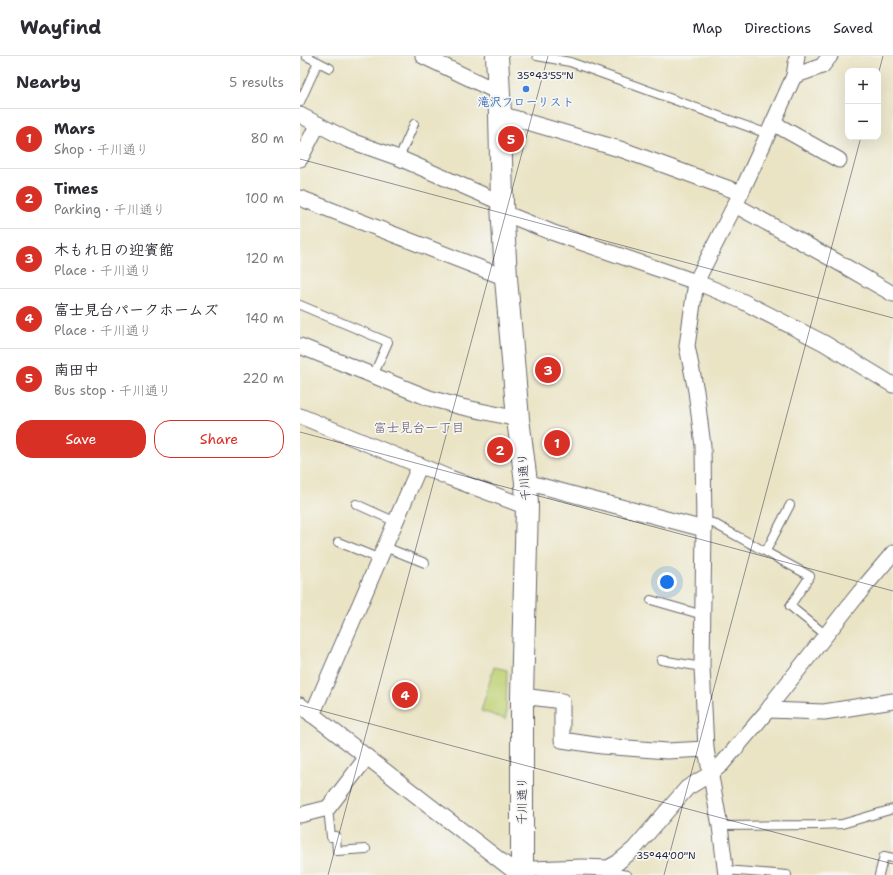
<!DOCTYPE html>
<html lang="en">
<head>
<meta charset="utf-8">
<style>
	:root { --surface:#fff; --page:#f2f2f3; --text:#2b2b33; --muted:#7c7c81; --line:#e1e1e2; --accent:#d93025 }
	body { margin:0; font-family:"Shantell Sans","Klee One",sans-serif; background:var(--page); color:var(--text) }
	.controls { position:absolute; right:12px; top:12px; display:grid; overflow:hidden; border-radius:8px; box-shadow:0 4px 16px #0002 }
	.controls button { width:36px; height:36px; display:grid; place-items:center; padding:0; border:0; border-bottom:1px solid var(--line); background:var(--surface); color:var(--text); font:20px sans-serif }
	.you { position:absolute; left:367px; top:526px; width:14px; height:14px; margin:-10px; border:3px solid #fff; border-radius:50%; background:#1a73e8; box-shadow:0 0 0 6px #1a73e833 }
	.badge { display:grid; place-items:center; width:26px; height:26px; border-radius:50%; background:var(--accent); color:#fff; font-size:13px; font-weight:700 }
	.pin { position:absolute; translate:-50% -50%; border:2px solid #fff; box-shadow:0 1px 4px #0006 }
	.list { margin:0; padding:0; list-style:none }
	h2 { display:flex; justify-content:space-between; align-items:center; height:52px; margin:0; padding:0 16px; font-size:17px }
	h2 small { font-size:13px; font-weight:400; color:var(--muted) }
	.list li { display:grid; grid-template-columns:26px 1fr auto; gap:12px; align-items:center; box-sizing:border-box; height:60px; padding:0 16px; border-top:1px solid var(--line) }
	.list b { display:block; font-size:15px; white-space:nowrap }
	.list p { margin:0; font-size:13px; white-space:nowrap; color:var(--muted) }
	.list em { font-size:13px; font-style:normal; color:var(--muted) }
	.actions { display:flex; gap:8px; padding:12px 16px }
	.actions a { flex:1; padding:9px 0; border:1px solid var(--accent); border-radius:16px; text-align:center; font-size:14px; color:var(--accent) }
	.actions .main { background:var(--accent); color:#fff }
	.map { position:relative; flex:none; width:593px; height:819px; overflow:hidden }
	header { display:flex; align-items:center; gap:24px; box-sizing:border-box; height:56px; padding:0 20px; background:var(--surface); border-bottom:1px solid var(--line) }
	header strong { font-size:19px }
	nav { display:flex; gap:22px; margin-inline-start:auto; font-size:14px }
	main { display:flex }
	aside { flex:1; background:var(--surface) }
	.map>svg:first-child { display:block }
	.green { fill:#bfd174; stroke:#707a58 }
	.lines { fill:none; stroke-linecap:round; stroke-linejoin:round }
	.service-casing { stroke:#68666b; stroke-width:10 }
	.minor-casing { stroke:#68666b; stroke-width:17 }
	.secondary-casing { stroke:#68666b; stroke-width:24 }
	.service { stroke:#fff; stroke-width:8 }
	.minor { stroke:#fff; stroke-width:15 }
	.secondary { stroke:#fff; stroke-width:22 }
	.ticks { fill:none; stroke:#22223b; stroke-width:1; stroke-opacity:0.45 }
	.shop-dot { fill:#3f7fe0; stroke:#f6f6f2; stroke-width:1.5 }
	.labels { text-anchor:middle; stroke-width:3.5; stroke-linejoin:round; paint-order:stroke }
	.shop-label { font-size:12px; font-weight:bold; fill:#366cbe; stroke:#f6f6f2 }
	.street-label { font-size:12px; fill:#22223b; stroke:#f6f6f2 }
	.neighbourhood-label { font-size:13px; fill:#64526d; stroke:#f6f6f2 }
	.ticks-label { font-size:10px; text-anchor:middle; fill:#22223b; stroke:#f6f6f2; stroke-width:3.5; stroke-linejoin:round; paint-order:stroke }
</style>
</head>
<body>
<header>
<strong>Wayfind</strong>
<nav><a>Map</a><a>Directions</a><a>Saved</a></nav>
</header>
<main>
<aside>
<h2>Nearby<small>5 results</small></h2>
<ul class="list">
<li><span class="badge">1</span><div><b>Mars</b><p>Shop · 千川通り</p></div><em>80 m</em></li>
<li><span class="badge">2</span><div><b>Times</b><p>Parking · 千川通り</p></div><em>100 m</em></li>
<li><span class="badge">3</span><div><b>木もれ日の迎賓館</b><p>Place · 千川通り</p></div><em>120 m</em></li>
<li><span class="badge">4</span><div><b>富士見台パークホームズ</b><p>Place · 千川通り</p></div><em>140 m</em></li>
<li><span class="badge">5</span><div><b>南田中</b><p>Bus stop · 千川通り</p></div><em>220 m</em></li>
</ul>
<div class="actions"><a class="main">Save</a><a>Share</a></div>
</aside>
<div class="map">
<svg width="593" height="819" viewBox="0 0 593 819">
	<rect width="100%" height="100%" fill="#f6f6f2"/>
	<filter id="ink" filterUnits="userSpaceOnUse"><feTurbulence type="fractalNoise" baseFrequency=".025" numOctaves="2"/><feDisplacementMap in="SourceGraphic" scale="8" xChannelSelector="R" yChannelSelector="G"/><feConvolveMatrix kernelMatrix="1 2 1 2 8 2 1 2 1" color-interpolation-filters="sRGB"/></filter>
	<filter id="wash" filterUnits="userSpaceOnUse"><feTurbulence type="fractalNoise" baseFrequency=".012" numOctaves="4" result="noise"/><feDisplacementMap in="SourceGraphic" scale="16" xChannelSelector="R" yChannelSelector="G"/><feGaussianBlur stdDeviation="0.9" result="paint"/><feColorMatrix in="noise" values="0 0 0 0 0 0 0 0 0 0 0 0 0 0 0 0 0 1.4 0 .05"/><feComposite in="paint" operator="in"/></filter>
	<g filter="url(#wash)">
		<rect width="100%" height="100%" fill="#eae4c5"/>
		<polygon class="green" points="194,611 207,614 206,663 181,655"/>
	</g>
	<g filter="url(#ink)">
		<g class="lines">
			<defs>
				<g id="service">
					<polyline points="6,0 30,12"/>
					<polyline points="237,0 270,6 468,78"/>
					<polyline points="0,46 18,6"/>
					<polyline points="99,102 114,68"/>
					<polyline points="0,249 88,286 73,320"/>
					<polyline points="56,448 96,466"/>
					<polyline points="404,467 413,467 510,520 490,550 526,579"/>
					<polyline points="38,486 80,503"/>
					<polyline points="85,491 125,507"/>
					<polyline points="466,495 490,449"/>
					<polyline points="351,544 403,559"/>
					<polyline points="361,604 402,611"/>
					<polyline points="28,752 31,781 36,780 37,795 66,793"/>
					<polyline points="420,770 517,769 542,768 593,753"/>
					<polyline points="308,812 315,817 327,819"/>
					<polyline points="425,814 487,819"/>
					<polyline points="579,819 584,800 593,802"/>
				</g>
				<g id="minor">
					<polyline points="123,0 198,36"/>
					<polyline points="494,20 522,10 530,0"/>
					<polyline points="200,58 323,94 441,137"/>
					<polyline points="0,59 48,84 99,102 202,147"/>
					<polyline points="473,67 539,104"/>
					<polyline points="0,103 18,68"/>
					<polyline points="0,142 206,222"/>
					<polyline points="435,149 534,204 593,238"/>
					<polyline points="203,159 214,161 251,176 396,226 442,245 524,287 593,329"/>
					<polyline points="0,290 129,342 162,351 218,363"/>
					<polyline points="0,360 150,422 227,451"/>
					<polyline points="226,426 404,473"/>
					<polyline points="222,640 262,645 262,684 302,690 367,695 406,693"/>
					<polyline points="0,649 219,819"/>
					<polyline points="468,654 524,656 593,645"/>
					<polyline points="12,659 120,409"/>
					<polyline points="0,759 28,752 67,701"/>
					<polyline points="226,819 233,813 282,811 308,812 317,807 334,793 387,732 410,718 422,708 468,654 476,642 560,536 593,497"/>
					<polyline points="426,819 420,770 406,693 402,611 404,473 403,390 396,335 387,290 396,226 441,137 468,78 494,20 497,0"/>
				</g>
				<polyline id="secondary" points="197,0 200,58 202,147 206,222 218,363 226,426 227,451 222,640 222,819"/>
			</defs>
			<use href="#service" class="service-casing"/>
			<use href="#minor" class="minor-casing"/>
			<use href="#secondary" class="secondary-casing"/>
			<use href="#service" class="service"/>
			<use href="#minor" class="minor"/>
			<use href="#secondary" class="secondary"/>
		</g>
	</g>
	<path class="ticks" d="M578,19l5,-19M0,103l593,159M0,376l593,159M0,649l593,159M28,819l220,-819M364,819l197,-738"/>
	<circle class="shop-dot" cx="226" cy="33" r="4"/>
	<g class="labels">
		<g class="shop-label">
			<text x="226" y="50">滝沢フローリスト</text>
		</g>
		<g class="street-label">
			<text transform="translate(224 421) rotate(-95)" y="4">千川通り</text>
			<text transform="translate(222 745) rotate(-90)" y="4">千川通り</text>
		</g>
		<g class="neighbourhood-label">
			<text x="119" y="376">富士見台一丁目</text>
		</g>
	</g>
	<g class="ticks-label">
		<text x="245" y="23">35°43'55"N</text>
		<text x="366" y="803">35°44'00"N</text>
	</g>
</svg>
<div class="controls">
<button>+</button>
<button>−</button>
</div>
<div class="you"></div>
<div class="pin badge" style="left:257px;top:387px">1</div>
<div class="pin badge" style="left:200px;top:394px">2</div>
<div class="pin badge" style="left:248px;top:314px">3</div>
<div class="pin badge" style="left:105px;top:639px">4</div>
<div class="pin badge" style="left:211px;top:83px">5</div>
</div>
</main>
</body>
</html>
